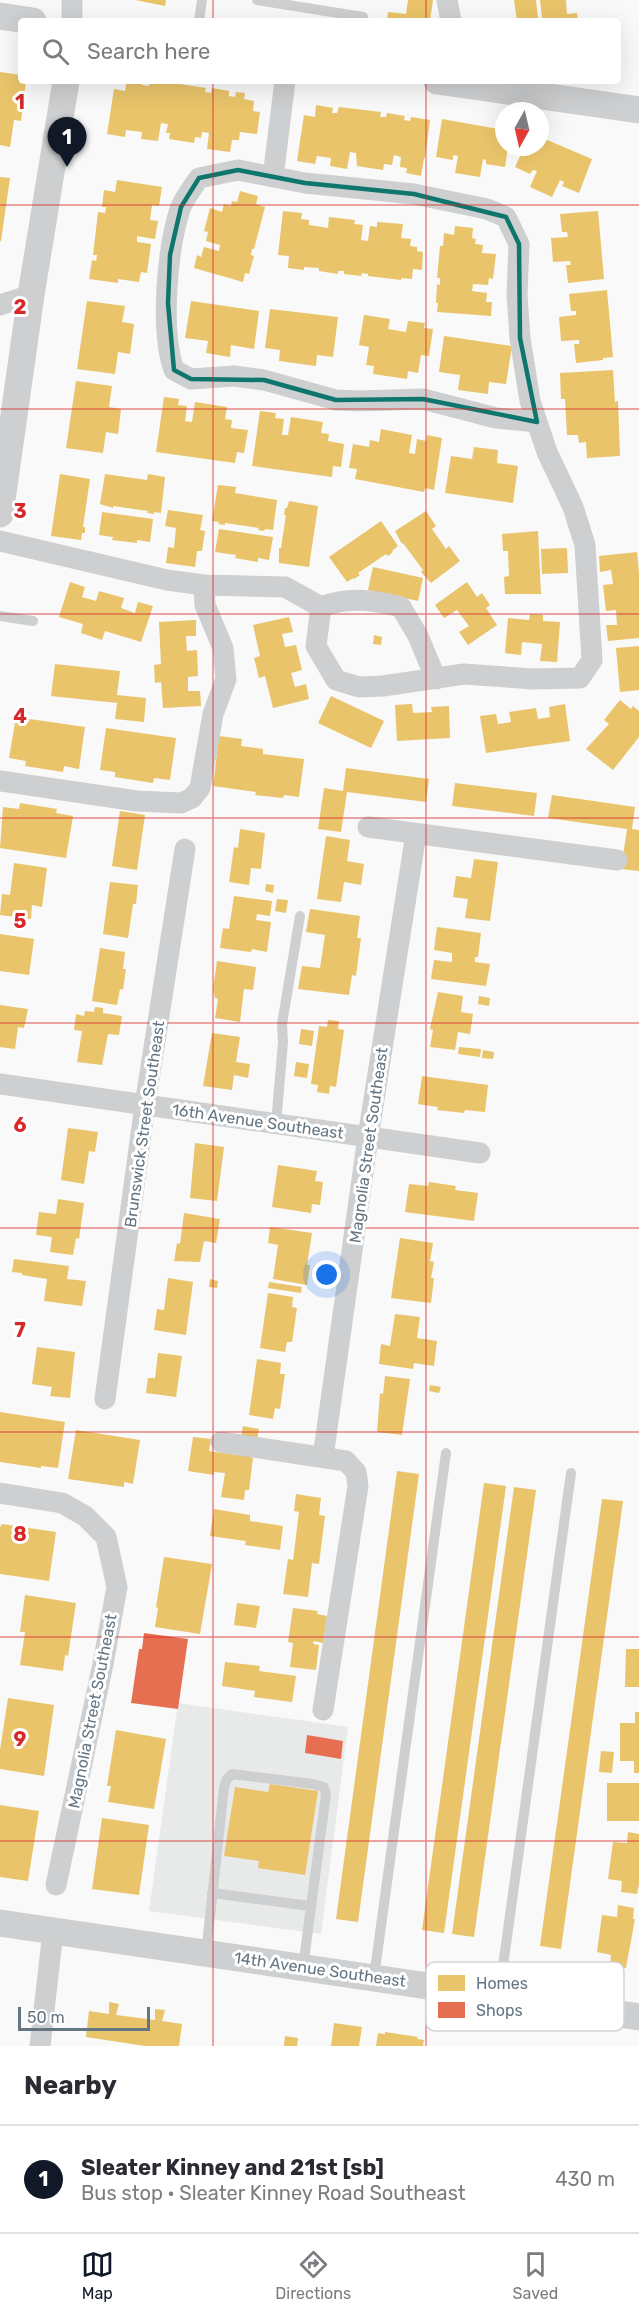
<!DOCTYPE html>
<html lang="en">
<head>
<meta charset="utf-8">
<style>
	:root { --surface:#fff; --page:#f7f7f7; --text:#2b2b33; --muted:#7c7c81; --line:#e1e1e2; --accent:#111827 }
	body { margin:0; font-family:Rubik,sans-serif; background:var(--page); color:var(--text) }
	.compass { position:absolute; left:495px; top:102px; width:54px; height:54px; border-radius:50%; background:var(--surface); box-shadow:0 6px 24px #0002; rotate:188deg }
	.scale { position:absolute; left:18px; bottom:15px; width:132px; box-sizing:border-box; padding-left:6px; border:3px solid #657683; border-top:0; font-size:16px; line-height:21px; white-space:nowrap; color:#657683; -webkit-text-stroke:4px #fff; paint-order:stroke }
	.you { position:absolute; left:327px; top:1275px; width:21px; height:21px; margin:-15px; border:4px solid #fff; border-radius:50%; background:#1a73e8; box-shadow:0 0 0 9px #1a73e833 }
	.badge { display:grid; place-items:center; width:39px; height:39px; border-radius:50%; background:var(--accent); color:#fff; font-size:20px; font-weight:700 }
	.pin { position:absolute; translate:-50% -50px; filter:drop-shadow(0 2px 3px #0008) }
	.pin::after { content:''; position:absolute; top:32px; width:21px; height:18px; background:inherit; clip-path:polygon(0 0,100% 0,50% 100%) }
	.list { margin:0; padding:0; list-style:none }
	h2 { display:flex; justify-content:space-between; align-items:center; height:78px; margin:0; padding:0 24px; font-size:26px }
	h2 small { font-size:20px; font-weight:400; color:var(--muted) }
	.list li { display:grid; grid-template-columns:39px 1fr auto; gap:18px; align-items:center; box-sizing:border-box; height:108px; padding:0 24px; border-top:2px solid var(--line) }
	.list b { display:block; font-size:22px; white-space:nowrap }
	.list p { margin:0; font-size:20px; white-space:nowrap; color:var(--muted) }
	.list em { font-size:20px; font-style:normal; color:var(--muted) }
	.icon { flex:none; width:33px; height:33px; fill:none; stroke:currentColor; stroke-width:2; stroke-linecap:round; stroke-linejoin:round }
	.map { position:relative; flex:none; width:639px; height:2046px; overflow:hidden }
	.search { position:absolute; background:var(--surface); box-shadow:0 6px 24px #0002; left:18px; right:18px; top:18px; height:66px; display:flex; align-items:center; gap:15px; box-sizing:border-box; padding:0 21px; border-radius:6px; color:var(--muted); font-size:22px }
	.sheet { height:186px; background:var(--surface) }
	nav { display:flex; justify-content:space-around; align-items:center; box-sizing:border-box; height:84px; border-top:2px solid var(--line); background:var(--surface); font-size:16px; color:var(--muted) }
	nav a { display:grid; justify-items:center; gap:3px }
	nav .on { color:var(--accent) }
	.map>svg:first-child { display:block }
	.built { fill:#e8e9e9 }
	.homes { fill:#e9c46a }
	.shops { fill:#e76f51 }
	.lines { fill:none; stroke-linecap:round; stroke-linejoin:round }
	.service { stroke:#cecfd0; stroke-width:10 }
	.minor { stroke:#cecfd0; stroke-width:21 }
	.tertiary { stroke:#cecfd0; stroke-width:27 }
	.marked { fill:none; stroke:#0f766e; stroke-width:4.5; stroke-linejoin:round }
	.grid { fill:none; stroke:#d62828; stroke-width:1.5; stroke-opacity:0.55 }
	.labels { text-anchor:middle; stroke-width:6; stroke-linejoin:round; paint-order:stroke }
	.street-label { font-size:16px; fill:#657683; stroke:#fff }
	.key { fill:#fff; stroke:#d1d6da; stroke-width:1.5 }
	.key-label { font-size:16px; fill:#657683 }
	.grid-label { font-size:20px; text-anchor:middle; font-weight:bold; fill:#d62828; stroke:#fff; stroke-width:6; stroke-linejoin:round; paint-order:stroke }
</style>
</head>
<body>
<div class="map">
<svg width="639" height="2046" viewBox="0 0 639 2046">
	<rect width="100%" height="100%" fill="#f9f9f9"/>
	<polygon class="built" points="178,1703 348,1727 321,1934 149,1911"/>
	<g class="homes">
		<polygon points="135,0 166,0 165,6"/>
		<polygon points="408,0 433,0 430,21 387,21 388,12 406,14"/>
		<polygon points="514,0 536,0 538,18 542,18 540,0 566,0 567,14 577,13 578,21 517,21"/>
		<polygon points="0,72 21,75 21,81 26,81 21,121 14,120 10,147 0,145"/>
		<polygon points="127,81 143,81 142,85 149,86 150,81 173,83 206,88 205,92 211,93 212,88 229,91 229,96 235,97 236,92 245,93 244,99 254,101 253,111 260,112 257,134 240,132 239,140 232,140 230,152 207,149 209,133 202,132 201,138 195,137 194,143 169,139 170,133 166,133 168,124 161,123 158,141 141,139 142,132 126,130 125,137 107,134 114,89 125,91"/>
		<polygon points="316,105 333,108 332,113 337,113 339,107 381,112 380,117 386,117 387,113 405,116 404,120 410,121 411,117 430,120 425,158 424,158 421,176 406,173 407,168 400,167 401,157 394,155 392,165 384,164 383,170 357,166 356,153 350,152 347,169 330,166 331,158 317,156 315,164 297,161 304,115 315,117"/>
		<polygon points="442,119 504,130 504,147 508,147 505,167 486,164 486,160 483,159 480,177 455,173 458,156 453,155 453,160 436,157"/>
		<polygon points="540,137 592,159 579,193 562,186 564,182 560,180 552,197 530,187 537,171 533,170 530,174 515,167 524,147 540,147"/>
		<polygon points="0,177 10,178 1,241 0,241"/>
		<polygon points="117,180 162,187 159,206 152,205 150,220 158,221 155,239 137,236 137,242 151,244 147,273 141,272 139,282 118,279 118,283 89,279 92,260 96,261 97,255 93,255 98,212 105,213 106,207 102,207 104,190 115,192"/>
		<polygon points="240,191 258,196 256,204 265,207 254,249 252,249 251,255 254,256 249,274 245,273 243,282 194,268 197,255 201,257 204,247 219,251 220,245 206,241 208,232 204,231 210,208 222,212 224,204 231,206 232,201 237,202"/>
		<polygon points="283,211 302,213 301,219 309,220 309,225 328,228 329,217 355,220 354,224 363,225 361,240 368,241 370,226 377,227 377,222 403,224 401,238 411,239 410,246 417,247 417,251 423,252 422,270 413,269 412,279 401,278 401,280 368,276 368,274 362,273 361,276 344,274 344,271 338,271 338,274 319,271 319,268 304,267 304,270 288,268 289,256 278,255"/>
		<polygon points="598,211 604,279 568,283 566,265 571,265 570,261 553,262 551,238 568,237 567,232 562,232 560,214"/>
		<polygon points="455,226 473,228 472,238 476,239 475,244 483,245 482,253 496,254 493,279 489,278 488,285 473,284 472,291 487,293 486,302 492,302 491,316 437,312 438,303 436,303 437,284 440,285 440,278 437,278 440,246 443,246 444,233 454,235"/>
		<polygon points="607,290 613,357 603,358 603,360 576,363 574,344 579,344 579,340 561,341 559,317 576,315 576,311 571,311 569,294"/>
		<polygon points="87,301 125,306 122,322 134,324 130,354 118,352 115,374 77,369"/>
		<polygon points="191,301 259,311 254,349 231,345 230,357 206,353 208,341 185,338"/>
		<polygon points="270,309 338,317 333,357 317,355 316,366 279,361 280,350 265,348"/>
		<polygon points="364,315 390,319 388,329 406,332 408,321 425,323 424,328 433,329 429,356 421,355 418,373 408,371 407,379 373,374 374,366 366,365 369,347 359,345"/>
		<polygon points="444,336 512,346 506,384 489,382 488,394 458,390 460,375 439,372"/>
		<polygon points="613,370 615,402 618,401 620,456 587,458 586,442 579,443 578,435 567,435 565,399 561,399 560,373"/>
		<polygon points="76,381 112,386 109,407 121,409 118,434 106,432 103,453 66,448"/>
		<polygon points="164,397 179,399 178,405 187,406 185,421 192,422 195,402 227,407 225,419 232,420 231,428 248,430 244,453 237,452 235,463 156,452"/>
		<polygon points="260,411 276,413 275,418 284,419 282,435 288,435 291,417 323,422 321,433 329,434 328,441 344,444 341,467 333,466 332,477 252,466"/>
		<polygon points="381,429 412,435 409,453 415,454 417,439 426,441 427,435 442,438 434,490 425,488 424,492 355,479 357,469 349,468 353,444 369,447 370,440 379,442"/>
		<polygon points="474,447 498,450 497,463 518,466 513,503 445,493 451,456 472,459"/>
		<polygon points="60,474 90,479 83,527 85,527 85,533 82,533 81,540 51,536"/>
		<polygon points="105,474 147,480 148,474 165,477 161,513 154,512 154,514 147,513 148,511 113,506 113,508 100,504"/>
		<polygon points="218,485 236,487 235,493 277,500 273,530 265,529 264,531 258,530 259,528 225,523 225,525 218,524 219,522 212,521"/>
		<polygon points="289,501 318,506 309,567 279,563 279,548 281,548 286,515 284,515 285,508 287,508"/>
		<polygon points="168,510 203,515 200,530 205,531 202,551 197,551 195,567 166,563 168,547 174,548 176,528 165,526"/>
		<polygon points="426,511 436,526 432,529 446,549 449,546 460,561 431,583 421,572 423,570 403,543 402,544 395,531"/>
		<polygon points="102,512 153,519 150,542 137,540 137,543 112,540 113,537 99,535"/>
		<polygon points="381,521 398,546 392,551 393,552 388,556 386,554 358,573 360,575 354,579 353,578 347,582 329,557"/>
		<polygon points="219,529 273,537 269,560 258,558 258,562 235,558 236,555 215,552"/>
		<polygon points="538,531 541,594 505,594 504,577 509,576 508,551 503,551 502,534"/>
		<polygon points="567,548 568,573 542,574 541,549"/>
		<polygon points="637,552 639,573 639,638 608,641 606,625 617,625 616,610 606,611 603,585 613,584 611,570 600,572 599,556"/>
		<polygon points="373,567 423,578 418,601 368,590"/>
		<polygon points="70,582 85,587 82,597 96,601 99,591 124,598 121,608 135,613 138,602 153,606 141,642 105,631 102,640 81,633 83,624 59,617"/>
		<polygon points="467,582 477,597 482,593 490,605 486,608 497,625 468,645 459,632 469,626 457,610 444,618 435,605"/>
		<polygon points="530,614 543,615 543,621 560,622 557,662 540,661 542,644 522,642 521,655 505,653 508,618 529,620"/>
		<polygon points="289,617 293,632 282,634 285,647 296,645 302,670 291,673 295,687 306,684 309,699 273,708 265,676 259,678 254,658 260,656 253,625"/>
		<polygon points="196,620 196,636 186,636 187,651 197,650 198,676 188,677 188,691 200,691 201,706 163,708 161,682 155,683 154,665 161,664 159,622"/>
		<polygon points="374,635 382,637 381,645 373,644"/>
		<polygon points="639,646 639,690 620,692 616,648"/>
		<polygon points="55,664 120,671 117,695 146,698 144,722 115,719 117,703 51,696"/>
		<polygon points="331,696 384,721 371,748 318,723"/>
		<polygon points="620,700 631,709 633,706 639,711 639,737 613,770 586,749 609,724 604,720"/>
		<polygon points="412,704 413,713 432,712 431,707 449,706 450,738 397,741 395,705"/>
		<polygon points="565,704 570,741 486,753 480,716 496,714 498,724 511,722 509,712 536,708 538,719 550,717 549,707"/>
		<polygon points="16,717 85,727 79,769 64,766 63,772 25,766 26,761 9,758"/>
		<polygon points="106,728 176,738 170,780 154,778 153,783 115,777 115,772 100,770"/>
		<polygon points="219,736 242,739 241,746 263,749 263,754 304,759 299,797 284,795 283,798 255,795 256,792 213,786"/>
		<polygon points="346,768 429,779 426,802 347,792 341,832 318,829 324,788 343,791"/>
		<polygon points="455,783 537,793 534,816 452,806"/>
		<polygon points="552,795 635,807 632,829 639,830 639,871 621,869 627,829 548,818"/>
		<polygon points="20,803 57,809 56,813 73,816 66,858 0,848 3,807 19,809"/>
		<polygon points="120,811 145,815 137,870 112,866"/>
		<polygon points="240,829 265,833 261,869 251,868 249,885 229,882 234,847 238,848"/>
		<polygon points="326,836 350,840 347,861 364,864 361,885 344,882 341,902 317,899"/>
		<polygon points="474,859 498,862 490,921 465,918 468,899 453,897 456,876 471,878"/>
		<polygon points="14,863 47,868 42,907 32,905 31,919 0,915 2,894 10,895"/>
		<polygon points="110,882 138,885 136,904 133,904 128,938 103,934"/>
		<polygon points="266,884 274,885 273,893 265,891"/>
		<polygon points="234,896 272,901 270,916 257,914 256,920 271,922 267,952 252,949 251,952 220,948 223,928 229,929"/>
		<polygon points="277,899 288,900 286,913 275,911"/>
		<polygon points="310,909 360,916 357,938 361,938 356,976 352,975 349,995 298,989 302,966 320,968 325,935 306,932"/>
		<polygon points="437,927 481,933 478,957 475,957 475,962 490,964 486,986 431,979 434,960 452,962 452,953 434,950"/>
		<polygon points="0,934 34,939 29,975 0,971"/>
		<polygon points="100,948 125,952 123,969 126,969 123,990 120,989 117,1005 92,1001"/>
		<polygon points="217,961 256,967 253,990 244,989 240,1022 215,1018 218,999 215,998 213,989"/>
		<polygon points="438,992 463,996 461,1012 473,1014 470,1034 458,1032 455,1050 430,1047 433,1030 430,1029"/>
		<polygon points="479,996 490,998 489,1006 478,1004"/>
		<polygon points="0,1005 28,1009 24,1028 18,1027 15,1049 0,1047"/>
		<polygon points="95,1007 103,1008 103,1013 122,1016 119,1035 108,1034 102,1065 77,1062 82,1031 74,1030 76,1014 84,1016 85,1011 94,1012"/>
		<polygon points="328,1020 339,1021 338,1029 344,1030 336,1087 330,1086 329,1094 317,1092 318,1085 311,1084 319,1026 327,1027"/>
		<polygon points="301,1029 314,1031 312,1046 299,1044"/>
		<polygon points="212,1033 240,1037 236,1062 250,1064 248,1078 234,1075 232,1090 203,1086"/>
		<polygon points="459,1047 481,1049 480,1057 458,1054"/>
		<polygon points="483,1050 494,1052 493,1059 482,1058"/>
		<polygon points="296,1062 309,1064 307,1078 294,1076"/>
		<polygon points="422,1076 488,1085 485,1112 465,1110 464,1113 437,1110 438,1107 418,1104"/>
		<polygon points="68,1128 98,1132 95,1152 89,1151 84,1184 61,1180"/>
		<polygon points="195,1143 224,1147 217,1201 190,1198"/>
		<polygon points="278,1165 317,1171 315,1181 323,1182 320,1205 312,1204 311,1213 272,1207"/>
		<polygon points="429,1182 456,1186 455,1190 478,1193 474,1221 405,1212 409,1184 428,1186"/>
		<polygon points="58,1199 84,1203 79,1239 76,1238 73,1255 50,1252 52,1237 36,1235 39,1212 56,1214"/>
		<polygon points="184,1213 220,1219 216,1243 204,1241 200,1262 174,1261 177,1243 180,1244"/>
		<polygon points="270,1227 312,1233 307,1265 310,1265 307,1285 273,1279 278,1245 268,1243"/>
		<polygon points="400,1238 433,1243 430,1261 434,1262 431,1278 434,1278 431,1303 391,1298"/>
		<polygon points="14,1259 69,1266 67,1279 86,1281 82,1306 44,1301 47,1279 22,1275 22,1273 12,1272"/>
		<polygon points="168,1278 193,1282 186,1335 154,1330 157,1309 164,1310"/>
		<polygon points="210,1279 218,1281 217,1288 209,1287"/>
		<polygon points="269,1282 302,1287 301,1293 268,1288"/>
		<polygon points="268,1293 293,1297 292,1307 297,1308 292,1342 287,1342 285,1352 260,1348"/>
		<polygon points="395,1314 420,1317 417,1338 437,1341 434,1366 414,1363 413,1369 379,1364 381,1344 390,1346"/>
		<polygon points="37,1347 75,1352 70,1398 50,1396 52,1387 32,1384"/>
		<polygon points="158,1353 182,1356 176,1397 146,1393 148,1378 155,1378"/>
		<polygon points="257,1359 281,1363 280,1374 285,1374 280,1409 275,1408 273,1419 249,1415"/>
		<polygon points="385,1376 410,1379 402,1435 377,1432 380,1393 383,1394"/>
		<polygon points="430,1385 441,1387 439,1393 429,1391"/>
		<polygon points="0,1412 65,1422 58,1468 41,1466 41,1468 0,1462"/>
		<polygon points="243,1426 259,1429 257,1440 241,1437"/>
		<polygon points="76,1430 140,1440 133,1484 124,1482 124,1487 68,1479"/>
		<polygon points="193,1437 211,1439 209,1451 244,1456 244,1453 252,1454 251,1458 253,1458 249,1490 245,1490 244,1500 221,1497 225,1473 214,1472 214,1475 188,1471"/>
		<polygon points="397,1471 419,1474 358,1922 336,1919"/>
		<polygon points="484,1483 506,1486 444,1933 422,1930"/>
		<polygon points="514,1487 536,1490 474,1937 452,1934"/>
		<polygon points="296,1494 321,1498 319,1515 325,1516 319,1564 312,1563 308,1597 283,1594 288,1559 293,1560 299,1512 294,1511"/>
		<polygon points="602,1499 623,1501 561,1949 540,1946"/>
		<polygon points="214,1509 250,1515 250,1521 283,1526 280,1550 245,1545 246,1541 210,1536"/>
		<polygon points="2,1524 56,1532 49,1581 0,1574 0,1527"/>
		<polygon points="164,1557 212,1564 200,1634 155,1627 158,1608 156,1607"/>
		<polygon points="25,1595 76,1603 68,1656 65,1655 63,1671 20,1665 25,1632 20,1632"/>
		<polygon points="237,1603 260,1606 256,1628 234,1625"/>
		<polygon points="293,1608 318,1611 317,1614 327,1616 323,1643 314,1641 313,1644 319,1645 316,1670 290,1667 293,1643 288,1642"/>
		<polygon points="626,1649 639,1649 639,1687 625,1687"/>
		<polygon points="225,1662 260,1666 259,1671 296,1676 292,1702 254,1697 255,1691 222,1686"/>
		<polygon points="8,1698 54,1705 44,1776 0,1769 0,1750"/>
		<polygon points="635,1712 639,1712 639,1773 634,1773 634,1761 620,1761 620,1723 635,1723"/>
		<polygon points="116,1730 166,1739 154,1809 108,1802 111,1786 107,1786"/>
		<polygon points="601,1751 614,1752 612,1773 599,1772"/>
		<rect x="607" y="1783" width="32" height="38"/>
		<polygon points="270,1784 318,1791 305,1875 258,1868 259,1861 224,1856 235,1787 268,1792"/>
		<polygon points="0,1805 39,1811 28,1881 0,1877"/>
		<polygon points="102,1818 149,1825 139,1895 92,1889"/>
		<polygon points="628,1832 639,1834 639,1884 637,1894 621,1892 622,1881 608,1879 613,1842 627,1843"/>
		<polygon points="618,1905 634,1908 633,1919 635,1919 626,1968 610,1966 611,1955 597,1952 602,1915 617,1917"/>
		<polygon points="109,2002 119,2004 116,2015 155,2020 155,2009 165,2010 162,2021 182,2024 179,2046 145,2046 86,2037 89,2011 109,2014"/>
		<polygon points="334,2023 362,2027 359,2046 331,2046"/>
		<polygon points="385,2032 418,2037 417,2039 424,2040 423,2046 376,2046 378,2033 385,2034"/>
		<polygon points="285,2036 298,2038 297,2046 284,2046"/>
	</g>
	<g class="shops">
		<polygon points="144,1633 188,1639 178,1709 131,1703 139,1649 142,1649"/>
		<polygon points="307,1735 343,1741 341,1759 305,1753"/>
	</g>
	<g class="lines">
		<g class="service">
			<polyline points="257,0 363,17 364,21"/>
			<polyline points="199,21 202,0"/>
			<polyline points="0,616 33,621"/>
			<polyline points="276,1124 283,1042 282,1024 300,916"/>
			<polyline points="212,1893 310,1906"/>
			<polyline points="206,1954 224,1787 227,1779 232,1774 313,1784 324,1787 326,1794 303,1967"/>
			<polyline points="374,1977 446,1453"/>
			<polyline points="499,1995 571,1473"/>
		</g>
		<g class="minor">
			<polyline points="72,0 72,21"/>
			<polyline points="447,0 451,21"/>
			<polyline points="273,177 285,81"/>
			<polyline points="0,305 31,295"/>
			<polyline points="0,541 167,580 204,585 285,587 321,607"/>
			<path d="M321,607l-5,39 20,34 23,7 24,-1 81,-12 69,5 47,-1 12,-18 -7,-115 -12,-38 -26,-55 -17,-51 -10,-63 -3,-43 2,-51 -13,-27 -19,-8 -73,-15 -109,-11 -67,-13 -39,8c-6,9 -15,20 -19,31 -13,41 -20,121 -6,161l17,9 43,-3 30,4 72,20 23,1 64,-2 73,19 41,4"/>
			<path d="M321,607c27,-11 53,-7 80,0l17,29 18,43"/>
			<polyline points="0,781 137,801 181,803 192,798 200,788 213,714 226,679 223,648 205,605 204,585"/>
			<polyline points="368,827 617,860"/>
			<polyline points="0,1084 480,1153"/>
			<polyline points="105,1399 145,1105 185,849"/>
			<polyline points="221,1442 346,1461 356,1472 358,1486 323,1710"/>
			<polyline points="323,1457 368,1137 416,834"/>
			<polyline points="0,1493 62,1503 85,1516 106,1537 117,1587 103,1664 56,1885"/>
			<polyline points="40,2046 53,1931"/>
		</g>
		<g class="tertiary">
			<polyline points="0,16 33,21"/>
			<polyline points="437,81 639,110"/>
			<polyline points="0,514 31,295 66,81"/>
			<polyline points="0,1923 639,2017"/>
		</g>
	</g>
	<path class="marked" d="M238,170l67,13 109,11 92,23 13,27 1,94 17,84 -114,-23 -87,1 -72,-20 -73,-1 -17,-9 -6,-67 2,-48 11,-48 18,-29z"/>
	<path class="grid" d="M213,0v21M426,0v21M213,81v1965M426,81v1965M0,205h639M0,409h639M0,614h639M0,818h639M0,1023h639M0,1228h639M0,1432h639M0,1637h639M0,1841h639"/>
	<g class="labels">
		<g class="street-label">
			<text transform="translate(258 1121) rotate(8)" y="6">16th Avenue Southeast</text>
			<text transform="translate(144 1124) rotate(-82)" y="6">Brunswick Street Southeast</text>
			<text transform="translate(368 1145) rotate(-82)" y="6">Magnolia Street Southeast</text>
			<text transform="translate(92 1711) rotate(-79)" y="6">Magnolia Street Southeast</text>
			<text transform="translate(320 1969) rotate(8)" y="6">14th Avenue Southeast</text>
		</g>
	</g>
	<rect x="426" y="1962" width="198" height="69" rx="9" class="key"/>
	<rect x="438" y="1975" width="27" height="16" fill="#e9c46a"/>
	<rect x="438" y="2002" width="27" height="16" fill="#e76f51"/>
	<g class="key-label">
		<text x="476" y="1989">Homes</text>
		<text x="476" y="2016">Shops</text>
	</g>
	<g class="grid-label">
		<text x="20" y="109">1</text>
		<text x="20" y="314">2</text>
		<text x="20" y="518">3</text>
		<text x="20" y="723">4</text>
		<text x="20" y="928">5</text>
		<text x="20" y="1132">6</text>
		<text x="20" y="1337">7</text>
		<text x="20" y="1541">8</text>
		<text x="20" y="1746">9</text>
	</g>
</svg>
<svg class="compass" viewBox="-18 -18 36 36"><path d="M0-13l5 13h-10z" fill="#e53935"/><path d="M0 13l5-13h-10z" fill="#7c7c81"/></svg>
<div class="scale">50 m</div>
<div class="you"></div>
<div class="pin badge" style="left:67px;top:167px">1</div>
<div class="search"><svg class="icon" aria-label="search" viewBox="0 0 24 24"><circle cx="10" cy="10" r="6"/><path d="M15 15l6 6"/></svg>Search here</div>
</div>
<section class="sheet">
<h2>Nearby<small></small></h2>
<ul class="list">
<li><span class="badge">1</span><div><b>Sleater Kinney and 21st [sb]</b><p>Bus stop · Sleater Kinney Road Southeast</p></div><em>430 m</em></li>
</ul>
</section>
<nav>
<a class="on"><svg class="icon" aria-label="map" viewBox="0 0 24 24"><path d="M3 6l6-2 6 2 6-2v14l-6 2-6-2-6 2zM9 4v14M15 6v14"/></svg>Map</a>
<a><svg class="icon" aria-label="directions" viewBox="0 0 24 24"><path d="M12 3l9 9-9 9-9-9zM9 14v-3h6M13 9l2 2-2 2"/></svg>Directions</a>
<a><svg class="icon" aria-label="saved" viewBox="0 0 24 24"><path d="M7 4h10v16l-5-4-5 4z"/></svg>Saved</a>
</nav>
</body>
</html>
